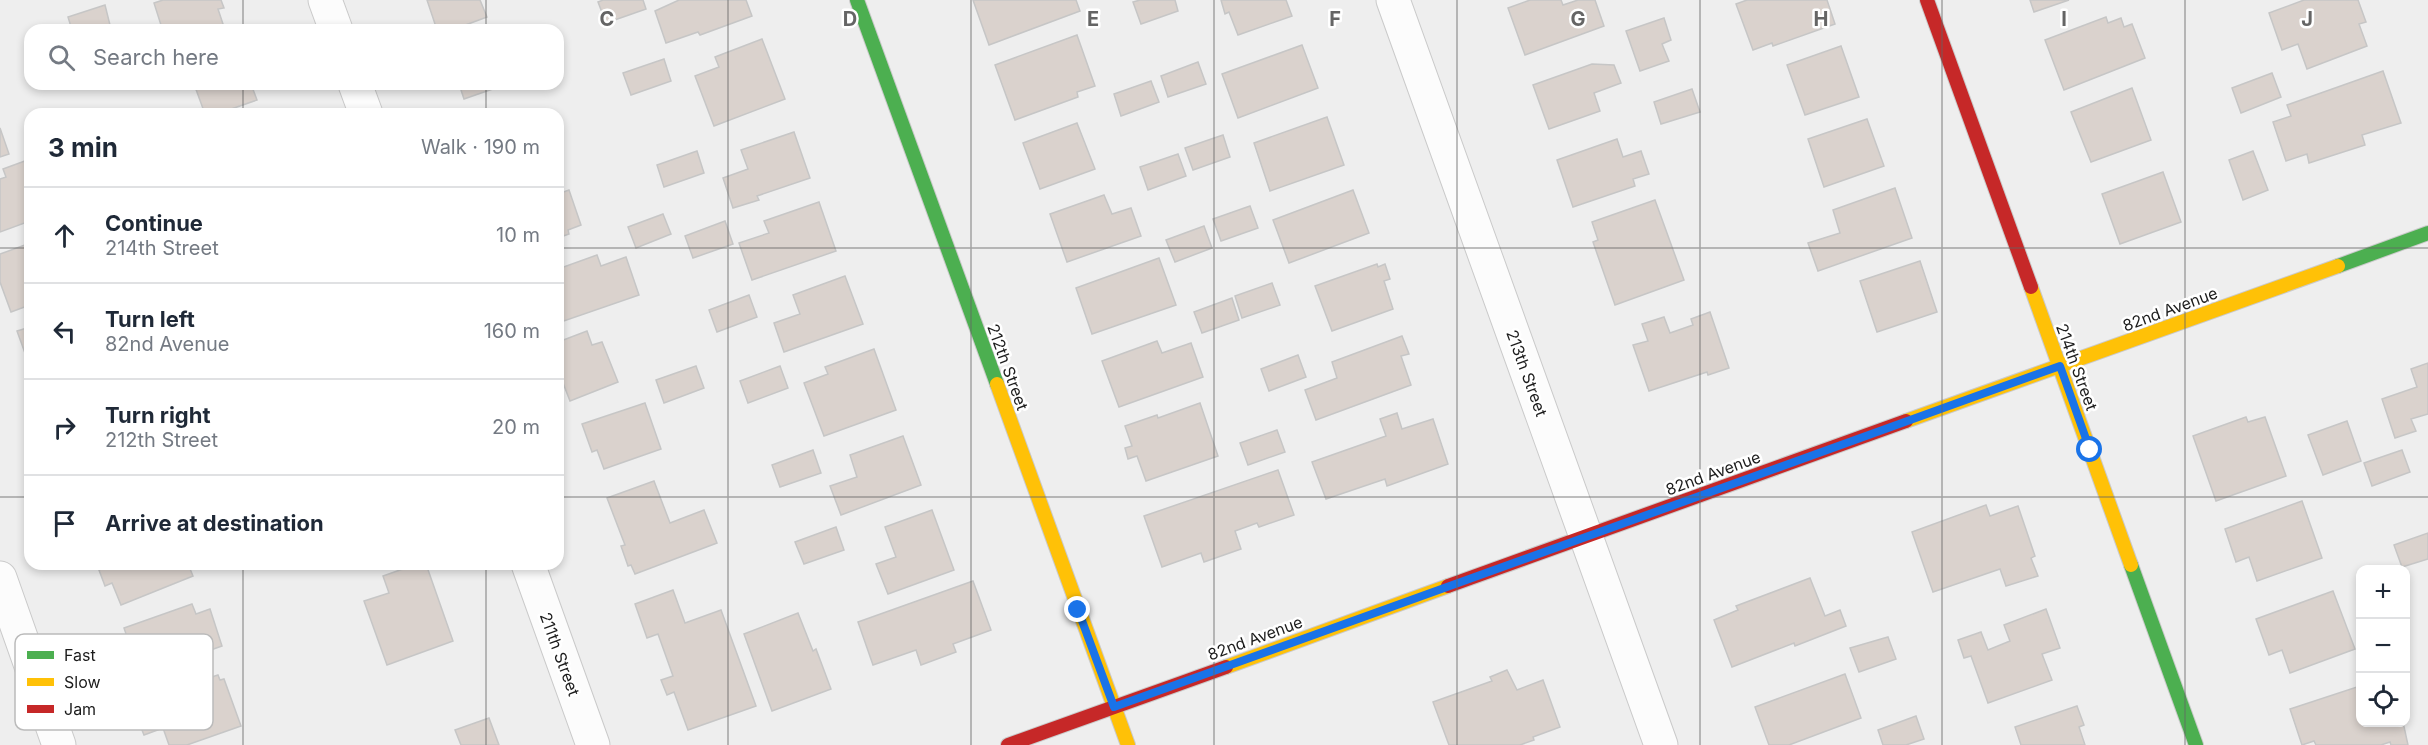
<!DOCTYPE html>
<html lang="en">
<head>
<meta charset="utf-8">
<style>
	:root { --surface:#fff; --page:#f2f2f3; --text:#1f2937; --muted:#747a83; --line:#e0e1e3 }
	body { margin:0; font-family:Inter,sans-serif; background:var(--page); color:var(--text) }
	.controls { position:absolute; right:18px; bottom:18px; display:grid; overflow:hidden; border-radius:12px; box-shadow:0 3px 9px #0003 }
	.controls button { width:54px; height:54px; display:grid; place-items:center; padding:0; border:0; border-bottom:2px solid var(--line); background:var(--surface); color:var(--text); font:30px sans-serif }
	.stop { position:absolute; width:18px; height:18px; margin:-14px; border:4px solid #1a73e8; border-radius:50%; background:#fff }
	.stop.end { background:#1a73e8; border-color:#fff; box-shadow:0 2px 6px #0008 }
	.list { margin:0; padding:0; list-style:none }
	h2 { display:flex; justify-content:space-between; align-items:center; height:78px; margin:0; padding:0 24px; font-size:26px }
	h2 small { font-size:20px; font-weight:400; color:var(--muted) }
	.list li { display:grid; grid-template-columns:39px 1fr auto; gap:18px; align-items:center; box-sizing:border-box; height:96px; padding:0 24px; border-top:2px solid var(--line) }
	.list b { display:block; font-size:22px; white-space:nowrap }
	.list p { margin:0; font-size:20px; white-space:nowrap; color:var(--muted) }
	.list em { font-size:20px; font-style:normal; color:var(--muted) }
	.icon { flex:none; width:33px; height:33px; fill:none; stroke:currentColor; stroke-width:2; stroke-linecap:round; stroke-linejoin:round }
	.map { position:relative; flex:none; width:2428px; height:745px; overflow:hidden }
	.search { position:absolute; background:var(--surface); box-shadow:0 3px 9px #0003; left:24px; top:24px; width:540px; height:66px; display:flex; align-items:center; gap:15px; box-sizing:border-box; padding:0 21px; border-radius:18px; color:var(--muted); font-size:22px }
	.panel { position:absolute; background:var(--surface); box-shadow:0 3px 9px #0003; left:24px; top:108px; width:540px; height:462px; border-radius:18px }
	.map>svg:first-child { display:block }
	.building { fill:#dad2cd; stroke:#c6c6c6; stroke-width:1.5 }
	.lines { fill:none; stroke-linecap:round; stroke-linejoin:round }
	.street-casing { stroke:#cacaca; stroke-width:35 }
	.fast-casing { stroke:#cacaca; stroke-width:16 }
	.slow-casing { stroke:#cacaca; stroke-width:16 }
	.jam-casing { stroke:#cacaca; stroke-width:16 }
	.street { stroke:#fcfcfc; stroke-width:33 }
	.fast { stroke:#4caf50; stroke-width:14 }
	.slow { stroke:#ffc107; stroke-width:14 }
	.jam { stroke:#c62828; stroke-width:14 }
	.route { stroke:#1a73e8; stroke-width:8 }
	.grid { fill:none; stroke:#656565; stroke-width:1.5; stroke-opacity:0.55 }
	.labels { text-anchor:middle; stroke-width:5; stroke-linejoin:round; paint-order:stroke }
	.street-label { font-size:16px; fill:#1b1b1b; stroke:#fff }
	.key { fill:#fff; stroke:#bbb; stroke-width:1.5 }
	.key-label { font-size:16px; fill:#1b1b1b }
	.grid-label { font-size:20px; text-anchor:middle; font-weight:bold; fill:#656565; stroke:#fff; stroke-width:5; stroke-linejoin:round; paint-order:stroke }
</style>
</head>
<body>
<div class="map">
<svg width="2428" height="745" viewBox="0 0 2428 745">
	<rect width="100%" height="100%" fill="#eee"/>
	<g class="building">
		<polygon points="163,0 221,0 224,8 218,9 225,30 145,30 161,25 154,3"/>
		<polygon points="427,0 480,0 487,17 452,30 437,30"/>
		<polygon points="603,0 643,0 646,9 606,23 598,2"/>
		<polygon points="679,0 746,0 752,16 700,35 698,32 666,43 655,11"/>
		<polygon points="973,0 1076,0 1080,11 989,45"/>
		<polygon points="1140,0 1175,0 1178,11 1141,24 1133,2"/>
		<polygon points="1221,0 1286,0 1292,16 1238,35 1229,12 1225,14"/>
		<polygon points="1530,0 1561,0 1563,5 1578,0 1595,0 1604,26 1525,55 1508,8"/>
		<polygon points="1747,0 1827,0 1835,24 1773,46 1772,43 1753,50 1736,4"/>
		<polygon points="2030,0 2069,0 2034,12"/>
		<polygon points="2304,0 2358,0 2366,22 2359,24 2367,46 2307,69 2298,44 2282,50 2269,13"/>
		<polygon points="105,5 110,25 95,30 72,30 68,17"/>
		<polygon points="2106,17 2108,23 2121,18 2124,27 2132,24 2145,58 2064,90 2045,40"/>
		<polygon points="1664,18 1671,40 1662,44 1669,61 1640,71 1626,31"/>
		<polygon points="1077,35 1095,86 1077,92 1078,97 1015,120 995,65"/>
		<polygon points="762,39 785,99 714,126 695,76 719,67 715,57"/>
		<polygon points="1302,45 1318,88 1238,118 1222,74"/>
		<polygon points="1841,46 1859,97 1805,115 1787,65"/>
		<polygon points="664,59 671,81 631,95 623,73"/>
		<polygon points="1198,62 1206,84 1168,97 1161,76"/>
		<polygon points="1592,64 1614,65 1621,83 1594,93 1600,111 1549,129 1533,85"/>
		<polygon points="2383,71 2401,123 2362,135 2365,145 2309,163 2307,154 2286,161 2273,122 2291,116 2287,105"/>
		<polygon points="2272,73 2281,97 2241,113 2232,88"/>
		<polygon points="1151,81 1159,102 1121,116 1114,94"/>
		<polygon points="185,84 251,84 257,100 217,114 205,114 194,84 186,87"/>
		<polygon points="451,84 507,84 464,99 460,87 453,89"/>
		<polygon points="2132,88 2151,140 2091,162 2071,112"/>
		<polygon points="1692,89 1700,112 1661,124 1654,102"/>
		<polygon points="1327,117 1344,165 1270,191 1254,143"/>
		<polygon points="1867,119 1884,166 1824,187 1808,139"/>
		<polygon points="1077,123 1095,169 1040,189 1023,143"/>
		<polygon points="0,128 9,154 0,157"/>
		<polygon points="794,132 810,178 757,196 759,200 733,208 723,178 748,169 741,150"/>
		<polygon points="1223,135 1230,157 1193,170 1185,148"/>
		<polygon points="1617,139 1623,157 1641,151 1649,174 1633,179 1635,186 1573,207 1557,160"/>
		<polygon points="697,151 704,173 664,187 657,165"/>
		<polygon points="2253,151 2268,190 2243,200 2229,160"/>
		<polygon points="1178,154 1186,176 1148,190 1140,167"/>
		<polygon points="30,159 30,191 28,192 30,198 30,221 0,232 0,179 6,177 3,169"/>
		<polygon points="2163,172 2181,222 2120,244 2102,194"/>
		<polygon points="1895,188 1912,238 1818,271 1808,243 1840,233 1833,210"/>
		<polygon points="569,190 581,225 568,230 569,234 558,238 558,194"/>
		<polygon points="1353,190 1369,233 1289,263 1273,220"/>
		<polygon points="1104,195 1112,214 1131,208 1141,236 1067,262 1050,214"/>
		<polygon points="1655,200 1684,280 1615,305 1593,242 1598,240 1592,222"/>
		<polygon points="819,202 836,251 752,280 739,243 769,233 764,221"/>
		<polygon points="1250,206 1258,228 1221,241 1213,219"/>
		<polygon points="663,214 671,234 636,248 628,227"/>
		<polygon points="725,221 733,244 693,258 685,236"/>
		<polygon points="1204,226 1212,248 1175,262 1166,240"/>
		<polygon points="25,245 30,258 30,305 11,312 0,282 0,254"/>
		<polygon points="597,255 601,266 626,257 639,295 558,323 558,269"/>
		<polygon points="1159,258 1176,305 1092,334 1076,288"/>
		<polygon points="1920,261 1937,312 1877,332 1860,281"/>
		<polygon points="1377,264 1378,267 1385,264 1390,279 1384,281 1393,309 1332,331 1315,286"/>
		<polygon points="845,276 863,324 784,352 774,323 800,314 793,295"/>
		<polygon points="1272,283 1280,305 1242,318 1235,296"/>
		<polygon points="749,295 757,317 717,332 709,310"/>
		<polygon points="1232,298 1239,320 1202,333 1194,312"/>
		<polygon points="1710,312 1729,368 1708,375 1707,372 1649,391 1633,345 1648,341 1642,324 1664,317 1670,333 1693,325 1691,319"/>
		<polygon points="30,327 30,367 17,331"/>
		<polygon points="587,331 592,345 602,342 618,382 570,401 558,370 558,342"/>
		<polygon points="1402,336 1409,354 1401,356 1411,385 1316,420 1305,390 1337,378 1332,362"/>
		<polygon points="1157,341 1162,353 1191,343 1203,377 1119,407 1102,361"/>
		<polygon points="874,349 896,410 824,436 804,383 828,374 825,367"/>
		<polygon points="1298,355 1306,377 1269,391 1261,369"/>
		<polygon points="2428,363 2428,414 2411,419 2416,431 2395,438 2382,399 2417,387 2411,369"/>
		<polygon points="696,366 704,388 664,403 656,380"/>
		<polygon points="780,366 788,388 748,403 740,381"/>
		<polygon points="645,403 661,449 604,469 597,450 592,452 582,424"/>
		<polygon points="1200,403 1218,456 1146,481 1137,456 1128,459 1125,448 1132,446 1125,426 1157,415 1158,418"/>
		<polygon points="1397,413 1402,429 1433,419 1448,464 1387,486 1385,479 1326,499 1312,462 1386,436 1380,419"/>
		<polygon points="2246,417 2248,422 2265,417 2286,476 2216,501 2193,436"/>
		<polygon points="2347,421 2361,461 2323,475 2308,435"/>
		<polygon points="1277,430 1285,452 1248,465 1240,443"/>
		<polygon points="903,436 921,485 841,515 830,486 857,477 850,455"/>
		<polygon points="813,450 821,473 780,487 772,465"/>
		<polygon points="2402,450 2410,472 2372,486 2364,463"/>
		<polygon points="1278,470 1294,515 1259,527 1257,523 1235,531 1241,549 1204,562 1201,553 1162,567 1144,516"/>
		<polygon points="654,481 670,523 704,510 717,543 635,574 631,565 628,566 621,546 625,545 607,498"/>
		<polygon points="2302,501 2322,558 2257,581 2249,557 2236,562 2225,529"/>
		<polygon points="1986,505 1990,516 2018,506 2035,556 2031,558 2038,576 2006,586 2000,569 1933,592 1912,532"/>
		<polygon points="932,510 954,570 888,594 876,564 896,557 885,527"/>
		<polygon points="836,527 844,550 804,564 795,542"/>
		<polygon points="2428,533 2428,559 2402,567 2394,545"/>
		<polygon points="102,564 188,564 193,576 121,605 112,583 105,586 99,570 103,568"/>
		<polygon points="417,564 426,564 453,641 387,665 364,601 389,593 383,576"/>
		<polygon points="1810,578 1825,616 1840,610 1846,626 1795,646 1794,643 1732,667 1714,620 1738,610 1736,606"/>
		<polygon points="973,581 991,630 953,644 956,652 921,665 916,650 873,665 858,622"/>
		<polygon points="673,590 685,623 721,610 756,706 688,730 674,692 667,695 661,680 673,676 658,634 647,638 635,604"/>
		<polygon points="2333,591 2355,649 2290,673 2282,650 2269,655 2256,619"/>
		<polygon points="192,604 196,614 210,609 222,646 140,675 124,628"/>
		<polygon points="2046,609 2060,648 2042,654 2052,680 1988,703 1971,656 1964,658 1958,640 1981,632 1988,650 2010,641 2004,625"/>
		<polygon points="798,613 813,651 816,649 831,689 772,711 744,634"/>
		<polygon points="1888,637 1896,659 1859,672 1850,648"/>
		<polygon points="1507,670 1517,690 1543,680 1560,727 1533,737 1534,740 1520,745 1449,745 1433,702 1492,681 1490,677"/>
		<polygon points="1845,674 1861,718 1789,745 1769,745 1755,707"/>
		<polygon points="218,675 220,680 224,679 241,726 187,745 169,745 163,728 144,735 138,720 155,713 150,697"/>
		<polygon points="2360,686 2360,722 2403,722 2408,745 2391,745 2390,742 2381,745 2316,745 2314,741 2302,745 2290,709"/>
		<polygon points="2077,706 2084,725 2079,727 2085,745 2021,745 2015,727"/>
		<polygon points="1916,716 1924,739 1906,745 1883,745 1878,730"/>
		<polygon points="489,718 499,745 461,745 455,730"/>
	</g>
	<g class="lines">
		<defs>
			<g id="street">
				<polyline points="325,0 336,30"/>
				<polyline points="1393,0 1661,745"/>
				<polyline points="355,84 366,114"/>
				<polyline points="528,564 593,745"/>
				<polyline points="0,578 59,745"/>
			</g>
			<g id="fast">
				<polyline points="857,0 997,384"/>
				<polyline points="2338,266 2428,233"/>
				<polyline points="2131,565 2196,745"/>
			</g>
			<g id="slow">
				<polyline points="2031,287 2131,565"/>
				<polyline points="997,384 1128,745"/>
				<polyline points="1906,421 2338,266"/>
				<polyline points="1226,667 1448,586"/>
			</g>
			<g id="jam">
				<polyline points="1927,0 2031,287"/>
				<polyline points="1448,586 1906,421"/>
				<polyline points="1008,745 1226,667"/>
			</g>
		</defs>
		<use href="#street" class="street-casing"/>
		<use href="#fast" class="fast-casing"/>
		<use href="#slow" class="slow-casing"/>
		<use href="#jam" class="jam-casing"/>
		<use href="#street" class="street"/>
		<use href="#fast" class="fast"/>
		<use href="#slow" class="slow"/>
		<use href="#jam" class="jam"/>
	</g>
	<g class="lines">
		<polyline class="route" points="1078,610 1114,707 2060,366 2090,450"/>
	</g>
	<path class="grid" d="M243,0v30M486,0v30M728,0v745M971,0v745M1214,0v745M1457,0v745M1700,0v745M1942,0v745M2185,0v745M243,84v30M486,84v30M0,248h30M558,248h1870M0,497h30M558,497h1870M243,564v181M486,564v181"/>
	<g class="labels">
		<g class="street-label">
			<text transform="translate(2170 309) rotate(-20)" y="6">82nd Avenue</text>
			<text transform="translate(1008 367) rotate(70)" y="6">212th Street</text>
			<text transform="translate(2077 367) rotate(70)" y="6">214th Street</text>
			<text transform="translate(1527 373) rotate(70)" y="6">213th Street</text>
			<text transform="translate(1713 473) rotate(-20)" y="6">82nd Avenue</text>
			<text transform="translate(1255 638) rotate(-20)" y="6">82nd Avenue</text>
			<text transform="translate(560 654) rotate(70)" y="6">211th Street</text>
		</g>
	</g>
	<rect x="15" y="634" width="198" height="96" rx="9" class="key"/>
	<rect x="27" y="651" width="27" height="8" fill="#4caf50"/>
	<rect x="27" y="678" width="27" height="8" fill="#ffc107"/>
	<rect x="27" y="705" width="27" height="8" fill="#c62828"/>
	<g class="key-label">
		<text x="64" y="661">Fast</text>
		<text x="64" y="688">Slow</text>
		<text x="64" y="715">Jam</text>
	</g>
	<g class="grid-label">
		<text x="607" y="26">C</text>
		<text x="850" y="26">D</text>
		<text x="1093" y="26">E</text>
		<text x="1335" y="26">F</text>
		<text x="1578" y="26">G</text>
		<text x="1821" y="26">H</text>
		<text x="2064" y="26">I</text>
		<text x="2307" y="26">J</text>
	</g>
</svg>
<div class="controls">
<button>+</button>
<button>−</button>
<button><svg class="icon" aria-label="locate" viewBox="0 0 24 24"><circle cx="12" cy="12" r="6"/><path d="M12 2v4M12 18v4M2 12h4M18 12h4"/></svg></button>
</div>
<div class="stop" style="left:2090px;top:450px"></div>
<div class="stop end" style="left:1078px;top:610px"></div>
<div class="search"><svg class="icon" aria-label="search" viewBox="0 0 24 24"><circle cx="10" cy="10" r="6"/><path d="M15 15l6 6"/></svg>Search here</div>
<section class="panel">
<h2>3 min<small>Walk · 190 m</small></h2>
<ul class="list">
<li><svg class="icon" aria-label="ahead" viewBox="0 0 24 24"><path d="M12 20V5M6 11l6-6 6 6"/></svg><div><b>Continue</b><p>214th Street</p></div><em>10 m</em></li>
<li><svg class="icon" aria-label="left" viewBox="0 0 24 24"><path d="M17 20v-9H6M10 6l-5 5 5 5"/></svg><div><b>Turn left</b><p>82nd Avenue</p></div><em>160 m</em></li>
<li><svg class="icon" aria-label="right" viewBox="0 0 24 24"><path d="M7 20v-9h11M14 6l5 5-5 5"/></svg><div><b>Turn right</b><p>212th Street</p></div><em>20 m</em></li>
<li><svg class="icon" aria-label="arrive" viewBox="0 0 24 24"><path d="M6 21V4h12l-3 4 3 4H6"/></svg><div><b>Arrive at destination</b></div></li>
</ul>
</section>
</div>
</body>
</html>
